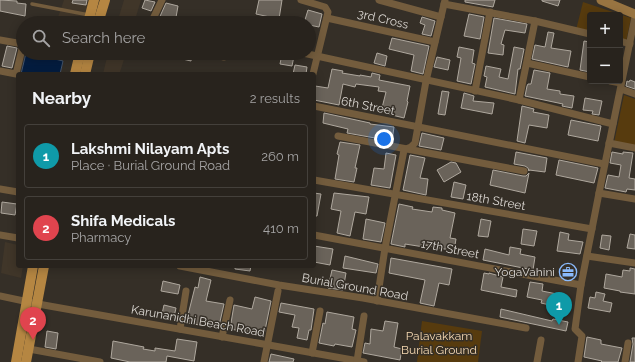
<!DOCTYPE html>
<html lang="en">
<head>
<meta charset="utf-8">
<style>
	:root { --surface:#28231d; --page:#302b26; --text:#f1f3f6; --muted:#a5a4a4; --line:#44403b; --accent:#8c9099 }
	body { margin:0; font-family:Raleway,sans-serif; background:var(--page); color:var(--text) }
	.controls { position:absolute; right:12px; top:12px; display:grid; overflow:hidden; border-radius:4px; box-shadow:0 2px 10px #0003 }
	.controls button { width:36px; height:36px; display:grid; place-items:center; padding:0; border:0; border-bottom:1px solid var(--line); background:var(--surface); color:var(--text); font:20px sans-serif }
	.you { position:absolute; left:384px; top:139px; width:14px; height:14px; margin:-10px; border:3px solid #fff; border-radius:50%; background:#1a73e8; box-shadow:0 0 0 6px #1a73e833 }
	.badge { display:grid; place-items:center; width:26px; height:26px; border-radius:50%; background:var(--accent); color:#fff; font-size:13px; font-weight:700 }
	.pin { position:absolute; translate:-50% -33px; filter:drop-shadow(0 1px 2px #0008) }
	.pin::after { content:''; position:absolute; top:21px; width:14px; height:12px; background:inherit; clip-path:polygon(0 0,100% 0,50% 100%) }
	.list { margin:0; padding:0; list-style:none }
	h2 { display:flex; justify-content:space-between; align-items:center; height:52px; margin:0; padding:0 16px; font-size:17px }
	h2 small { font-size:13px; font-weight:400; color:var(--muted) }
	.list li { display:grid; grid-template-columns:26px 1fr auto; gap:12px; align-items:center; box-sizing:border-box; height:64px; margin:0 8px 8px; padding:0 8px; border:1px solid var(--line); border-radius:4px }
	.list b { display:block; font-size:15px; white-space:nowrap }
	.list p { margin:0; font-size:13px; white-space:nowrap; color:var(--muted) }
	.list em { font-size:13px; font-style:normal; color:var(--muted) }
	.icon { flex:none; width:22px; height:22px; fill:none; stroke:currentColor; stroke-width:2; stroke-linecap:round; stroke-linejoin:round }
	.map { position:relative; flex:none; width:635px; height:362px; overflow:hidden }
	.search { position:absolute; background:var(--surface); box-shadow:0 2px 10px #0003; left:16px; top:16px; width:300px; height:44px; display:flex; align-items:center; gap:10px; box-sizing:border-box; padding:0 14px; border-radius:22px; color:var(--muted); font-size:15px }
	.panel { position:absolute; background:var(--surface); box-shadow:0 2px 10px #0003; left:16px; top:72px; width:300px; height:196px; border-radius:4px }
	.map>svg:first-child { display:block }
	.built { fill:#403629 }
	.green { fill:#573b0e }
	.water { fill:#041d40; stroke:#44556c }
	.building { fill:#6a635a; stroke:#afa89e }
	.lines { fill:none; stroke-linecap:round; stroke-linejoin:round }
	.lane { stroke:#735c3d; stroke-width:3.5 }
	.street { stroke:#735c3d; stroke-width:7 }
	.secondary { stroke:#987441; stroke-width:9 }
	.primary { stroke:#b58642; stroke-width:10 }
	.labels { text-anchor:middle; stroke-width:3; stroke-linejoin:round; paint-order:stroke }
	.street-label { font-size:12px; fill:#dbd7d2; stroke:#352f27 }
	.poi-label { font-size:12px; fill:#dbd7d2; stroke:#352f27; text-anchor:end }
	.park-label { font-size:12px; fill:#f7dab3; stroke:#352f27 }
</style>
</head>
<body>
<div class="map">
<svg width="635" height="362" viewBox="0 0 635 362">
	<rect width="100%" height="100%" fill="#352f27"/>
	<g class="built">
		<polygon points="64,0 90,0 84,23 56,23"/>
		<polygon points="124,0 141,0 134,23 117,23"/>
		<polygon points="108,53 126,53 120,72 125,74 103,74"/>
		<polygon points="5,242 18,245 18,266 23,266 21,278 1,273"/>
	</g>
	<g class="green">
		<polygon points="583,2 631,18 626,42 620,40 620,15 590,15 590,33 576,30"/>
		<polygon points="624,95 635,99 635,147 614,143"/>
		<polygon points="422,321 482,331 478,362 417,362"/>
	</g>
	<polygon class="water" points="26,53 31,53 63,61 60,74 21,74"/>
	<g class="building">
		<polygon points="0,0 17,1 17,3 26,4 25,16 0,11"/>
		<polygon points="73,0 87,0 86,5 72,3"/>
		<polygon points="145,0 155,2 151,11 142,8"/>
		<polygon points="259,0 282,0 279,19 256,14"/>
		<polygon points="465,0 495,0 493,7 465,2"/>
		<polygon points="542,0 560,0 558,6 542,1"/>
		<polygon points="166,3 178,6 175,23 157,23"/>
		<polygon points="308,10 322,14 319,27 309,25 309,23 304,23"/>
		<polygon points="469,14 484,17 480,39 464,36"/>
		<polygon points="422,17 435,21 431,36 422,34 425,25 420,23"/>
		<polygon points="494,18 527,24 525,33 505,30 501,44 504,45 503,55 488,53"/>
		<polygon points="548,32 554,33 551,48 571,51 568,67 532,59 535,45 545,47"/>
		<polygon points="392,38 429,46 423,74 411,71 414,55 389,49"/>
		<polygon points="584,41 590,42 590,72 580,70"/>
		<polygon points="7,46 17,48 12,68 2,66"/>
		<polygon points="459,47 474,50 472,63 475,64 471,84 457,81 461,58 457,57"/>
		<polygon points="514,47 524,49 520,69 518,69 515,94 485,87 487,77 484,76 486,66 501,69 499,77 508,79"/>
		<polygon points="175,53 192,53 191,61 174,57"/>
		<polygon points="377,53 387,56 385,66 374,63"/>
		<polygon points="282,54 294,56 292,66 280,64"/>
		<polygon points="437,57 450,60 448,70 434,67"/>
		<polygon points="295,65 307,67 306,74 293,74"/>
		<polygon points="332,69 343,71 342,73 360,76 360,75 371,77 372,73 380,75 379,80 410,86 407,101 408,102 404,118 388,114 389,109 382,108 386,92 378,91 379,87 356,84 355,87 343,84 339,105 314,100 315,86 328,88"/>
		<polygon points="534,70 550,73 547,89 560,91 560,94 574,96 572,108 562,106 563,104 525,96 527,86 528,84 531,84"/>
		<polygon points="630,80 635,82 635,89 626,86 627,81 629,82"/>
		<polygon points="442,91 449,92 445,115 438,114"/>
		<polygon points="464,93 474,96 473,101 494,103 492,114 461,108"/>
		<polygon points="585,98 602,101 599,115 592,114 593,111 583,110"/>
		<polygon points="522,106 534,109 533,112 549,115 547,128 529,125 525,143 517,141"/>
		<polygon points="324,113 370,123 370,124 394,127 392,141 347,133 348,129 323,123"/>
		<polygon points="571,120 601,126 598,141 568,135"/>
		<polygon points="422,133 444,138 441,150 419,146"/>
		<polygon points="340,142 360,145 355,168 357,168 354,182 335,179 339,155 337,154"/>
		<polygon points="516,152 547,158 545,172 529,170 529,171 528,168 525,166 514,164"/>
		<polygon points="612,152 623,154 623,152 633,153 629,178 635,179 635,190 627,189 626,192 605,188 608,175 619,177 621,165 610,163"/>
		<polygon points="386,153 396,155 390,188 371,185 374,168 384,169"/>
		<polygon points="410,155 425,158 420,178 428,179 426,195 403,190"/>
		<polygon points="559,160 598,168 594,183 556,175"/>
		<polygon points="451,162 456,163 461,172 444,182 437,170"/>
		<polygon points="493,170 523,176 526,176 529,173 525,193 490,185"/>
		<polygon points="454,182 466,185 463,199 451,197"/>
		<polygon points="314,193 321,194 317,216 314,216"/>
		<polygon points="334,193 369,197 366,214 355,212 350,236 337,233 341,211 331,209"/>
		<polygon points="2,202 17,204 15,215 1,213"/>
		<polygon points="399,204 413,207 412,209 432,212 433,207 442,208 442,210 455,213 450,238 456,239 454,251 425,245 424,247 405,244 405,247 391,244"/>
		<polygon points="366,219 385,223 381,242 363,239"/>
		<polygon points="481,219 491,221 488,237 478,236"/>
		<polygon points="523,229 537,231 534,246 521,244"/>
		<polygon points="560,232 569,234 568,240 583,242 580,254 557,251"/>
		<polygon points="630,234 635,235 635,249 627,248"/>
		<polygon points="602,235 611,236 609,250 600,248"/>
		<polygon points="314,246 333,249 330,265 314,262"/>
		<polygon points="510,247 521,249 520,254 535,257 533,270 483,260 485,249 509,255"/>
		<polygon points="345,256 378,264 376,273 343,268"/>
		<polygon points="391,258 452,269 449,285 439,283 434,306 420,303 425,280 389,273"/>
		<polygon points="235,266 251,266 250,271 235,269"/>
		<polygon points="630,268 635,269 635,294 620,292 620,291 604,288 606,274 622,277 623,270 630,271"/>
		<polygon points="332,270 346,273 343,290 328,288"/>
		<polygon points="484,273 489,274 489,273 503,277 501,287 517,290 516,297 481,290"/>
		<polygon points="200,277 211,280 206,301 224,304 219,326 201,322 200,325 186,323 195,287 198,288"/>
		<polygon points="163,281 180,285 178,294 161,291"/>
		<polygon points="530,282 543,284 542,291 557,294 554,306 541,303 542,300 527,297"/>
		<polygon points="596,292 605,294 603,301 612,303 610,312 588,308 590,297 595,298"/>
		<polygon points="255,297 271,301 264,335 230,329 234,305 252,309"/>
		<polygon points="281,303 314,309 311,330 309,330 307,340 297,338 299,328 292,327 295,315 279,312"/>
		<polygon points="164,305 176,308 174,317 162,314"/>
		<polygon points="501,309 552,321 553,319 568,322 566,331 500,317"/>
		<polygon points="327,312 354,317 352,329 356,330 352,347 335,344 334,346 319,343 323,323 325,324"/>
		<polygon points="385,321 398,323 394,347 402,349 400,360 363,353 365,343 370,344 371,329 383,331"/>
		<polygon points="47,331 58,333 56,349 45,347"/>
		<polygon points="587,337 601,340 601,344 622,348 618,362 601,362 602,361 584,357"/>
		<polygon points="632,338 635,338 635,362 630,362 633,344"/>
		<polygon points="177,339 197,342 194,361 167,356 166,362 130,362 111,358 113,341 144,347 143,349 155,351 155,348 175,351"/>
		<polygon points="271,354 294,359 293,362 269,362"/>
	</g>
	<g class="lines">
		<polyline class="lane" points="32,4 89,15"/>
		<g class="street">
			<polyline points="301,0 325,7 328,12 313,74"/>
			<polyline points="379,0 441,17"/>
			<polyline points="444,4 535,21 590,34"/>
			<polyline points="327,18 435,42"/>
			<polyline points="151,23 162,0"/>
			<polyline points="0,40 23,44"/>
			<polyline points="620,41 630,44"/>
			<polyline points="209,53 224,57"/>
			<polyline points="303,53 519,100 613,124"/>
			<polyline points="527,63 590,77"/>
			<polyline points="0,71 16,74 23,45"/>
			<polyline points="610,81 621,83"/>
			<polyline points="621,89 635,94"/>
			<polyline points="475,91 490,12"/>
			<polyline points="519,100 535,21"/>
			<polyline points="314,106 604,164"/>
			<polyline points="338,136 524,171"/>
			<polyline points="609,143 635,148"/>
			<polyline points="314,180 592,229"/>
			<polyline points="0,189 18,192"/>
			<polyline points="599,193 635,199"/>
			<polyline points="0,235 18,238"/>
			<polyline points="314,235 581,285"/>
			<polyline points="587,256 635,263"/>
			<polyline points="180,266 279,285 363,298 526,328"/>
			<polyline points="0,296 38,304 364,362"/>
			<polyline points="377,301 385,248 404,150 411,147 415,143 426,81 445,0"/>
			<polyline points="180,329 186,291"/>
			<polyline points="222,337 230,300"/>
			<polyline points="29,349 100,362"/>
			<polyline points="312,353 320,311"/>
			<polyline points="357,361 364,316"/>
			<polyline points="264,362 278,291"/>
			<polyline points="537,362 541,340"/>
			<polyline points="578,362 582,336 575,329 581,285 599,193 635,17"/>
			<polyline points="625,362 628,343"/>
		</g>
		<polyline class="secondary" points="601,0 635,14"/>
		<g class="primary">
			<polyline points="88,23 94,0"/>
			<polyline points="98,23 105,0"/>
			<polyline points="75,74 80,53"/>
			<polyline points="85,74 90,53"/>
			<polyline points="16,362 33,266"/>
			<polyline points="26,362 44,266"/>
		</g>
	</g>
	<defs>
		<symbol id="office-ring" viewBox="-11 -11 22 22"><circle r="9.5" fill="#352f27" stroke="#8abafc" stroke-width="1.5"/><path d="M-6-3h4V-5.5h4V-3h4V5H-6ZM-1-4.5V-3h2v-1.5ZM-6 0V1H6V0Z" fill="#8abafc"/></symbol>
	</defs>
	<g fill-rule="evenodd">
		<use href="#office-ring" x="558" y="262" width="20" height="20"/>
	</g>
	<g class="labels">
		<g class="street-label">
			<text transform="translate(383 19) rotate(13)" y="4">3rd Cross</text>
			<text transform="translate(368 106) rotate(11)" y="4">6th Street</text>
			<text transform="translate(496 201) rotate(10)" y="4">18th Street</text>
			<text transform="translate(450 249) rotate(11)" y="4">17th Street</text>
			<text transform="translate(355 287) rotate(10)" y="4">Burial Ground Road</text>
			<text transform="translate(198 321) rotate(10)" y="4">Karunanidhi Beach Road</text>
		</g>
		<g class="poi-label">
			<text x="555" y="276">YogaVahini</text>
		</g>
		<g class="park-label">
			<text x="439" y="340">Palavakkam<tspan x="439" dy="14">Burial Ground</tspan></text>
		</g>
	</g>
</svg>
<div class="controls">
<button>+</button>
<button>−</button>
</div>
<div class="you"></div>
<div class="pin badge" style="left:559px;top:325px;background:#0f9aa8">1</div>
<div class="pin badge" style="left:33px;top:340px;background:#e0444e">2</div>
<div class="search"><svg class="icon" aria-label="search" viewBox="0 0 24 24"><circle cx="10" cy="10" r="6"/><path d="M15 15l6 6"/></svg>Search here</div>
<section class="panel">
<h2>Nearby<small>2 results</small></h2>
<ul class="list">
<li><span class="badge" style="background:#0f9aa8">1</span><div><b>Lakshmi Nilayam Apts</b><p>Place · Burial Ground Road</p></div><em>260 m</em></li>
<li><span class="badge" style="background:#e0444e">2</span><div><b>Shifa Medicals</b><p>Pharmacy</p></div><em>410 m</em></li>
</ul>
</section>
</div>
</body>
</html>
